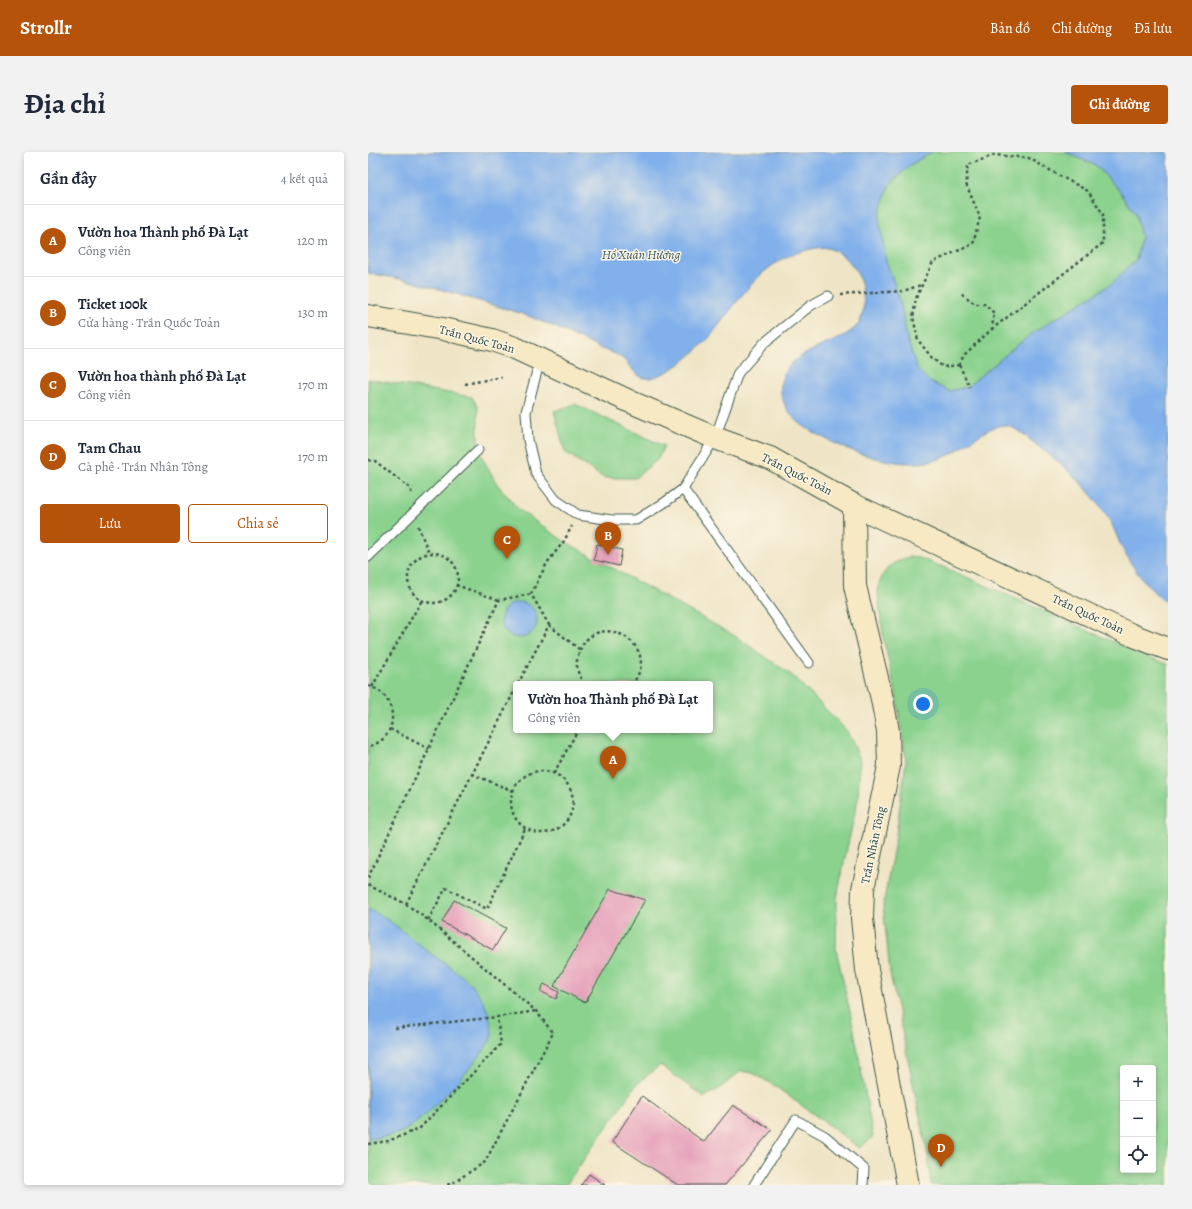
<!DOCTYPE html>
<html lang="vi">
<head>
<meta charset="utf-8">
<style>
	:root { --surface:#fff; --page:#f2f2f3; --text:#1f2937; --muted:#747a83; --line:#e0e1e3; --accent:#b45309 }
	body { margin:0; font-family:Alegreya,serif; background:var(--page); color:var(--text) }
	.controls { position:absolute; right:12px; bottom:12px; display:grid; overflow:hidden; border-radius:4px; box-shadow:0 2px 6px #0003 }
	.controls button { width:36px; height:36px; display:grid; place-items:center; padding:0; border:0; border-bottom:1px solid var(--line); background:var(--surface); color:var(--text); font:20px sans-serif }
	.you { position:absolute; left:555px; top:552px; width:14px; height:14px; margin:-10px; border:3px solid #fff; border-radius:50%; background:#1a73e8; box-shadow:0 0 0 6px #1a73e833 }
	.badge { display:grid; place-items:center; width:26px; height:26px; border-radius:50%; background:var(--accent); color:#fff; font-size:13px; font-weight:700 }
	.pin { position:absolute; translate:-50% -33px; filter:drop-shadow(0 1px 2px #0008) }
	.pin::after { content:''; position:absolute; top:21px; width:14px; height:12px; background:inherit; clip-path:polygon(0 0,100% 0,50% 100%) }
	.popup { position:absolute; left:145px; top:529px; width:200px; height:52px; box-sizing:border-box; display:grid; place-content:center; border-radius:4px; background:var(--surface); filter:drop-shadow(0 1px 3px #0005); font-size:13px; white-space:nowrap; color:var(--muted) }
	.popup b { font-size:15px; color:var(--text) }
	.popup::after { content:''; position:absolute; left:50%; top:100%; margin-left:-8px; border:8px solid transparent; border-top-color:var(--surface) }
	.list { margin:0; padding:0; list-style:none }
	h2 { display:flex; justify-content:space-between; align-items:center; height:52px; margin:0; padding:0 16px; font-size:17px }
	h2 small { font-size:13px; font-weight:400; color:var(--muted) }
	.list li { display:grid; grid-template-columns:26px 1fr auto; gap:12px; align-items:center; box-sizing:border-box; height:72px; padding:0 16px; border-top:1px solid var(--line) }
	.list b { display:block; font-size:15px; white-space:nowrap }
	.list p { margin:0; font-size:13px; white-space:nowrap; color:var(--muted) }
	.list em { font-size:13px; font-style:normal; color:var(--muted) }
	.actions { display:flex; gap:8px; padding:12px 16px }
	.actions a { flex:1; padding:9px 0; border:1px solid var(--accent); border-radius:4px; text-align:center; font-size:14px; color:var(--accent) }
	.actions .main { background:var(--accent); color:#fff }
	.icon { flex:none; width:22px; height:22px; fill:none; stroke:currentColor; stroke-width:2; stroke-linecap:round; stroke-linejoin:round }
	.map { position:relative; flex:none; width:800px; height:1033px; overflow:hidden; border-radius:4px }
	header { display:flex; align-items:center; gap:24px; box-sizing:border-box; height:56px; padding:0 20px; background:var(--accent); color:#fff }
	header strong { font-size:19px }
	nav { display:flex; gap:22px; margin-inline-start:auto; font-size:14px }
	.intro { display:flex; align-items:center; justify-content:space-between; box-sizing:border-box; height:96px; padding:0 24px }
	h1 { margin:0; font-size:28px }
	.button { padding:10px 18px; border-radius:4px; background:var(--accent); color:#fff; font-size:14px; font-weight:700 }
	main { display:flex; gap:24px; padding:0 24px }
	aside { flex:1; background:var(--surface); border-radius:4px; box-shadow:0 2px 6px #0003 }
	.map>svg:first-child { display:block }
	.green { fill:#8ad28e; stroke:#548861; fill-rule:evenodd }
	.water { fill:#81b0eb; stroke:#507690 }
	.building { fill:#e59eb9 }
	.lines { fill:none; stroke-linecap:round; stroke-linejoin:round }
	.service-casing { stroke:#3e564a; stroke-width:11 }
	.secondary-casing { stroke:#3e564a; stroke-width:24 }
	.path { stroke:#3e564a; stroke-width:2.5; stroke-dasharray:3 3; stroke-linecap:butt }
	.service { stroke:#fff; stroke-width:9 }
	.secondary { stroke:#f7e9c3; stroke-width:22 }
	.labels { text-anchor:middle; stroke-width:3; stroke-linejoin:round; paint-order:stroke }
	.street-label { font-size:12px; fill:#1f3d34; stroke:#fcf5e5 }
	.water-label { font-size:13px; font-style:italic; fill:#385a62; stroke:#fcf5e5 }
</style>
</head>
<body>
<header>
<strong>Strollr</strong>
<nav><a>Bản đồ</a><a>Chỉ đường</a><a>Đã lưu</a></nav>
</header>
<div class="intro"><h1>Địa chỉ</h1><a class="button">Chỉ đường</a></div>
<main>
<aside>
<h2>Gần đây<small>4 kết quả</small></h2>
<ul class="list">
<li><span class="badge">A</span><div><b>Vườn hoa Thành phố Đà Lạt</b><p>Công viên</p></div><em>120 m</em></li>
<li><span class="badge">B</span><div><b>Ticket 100k</b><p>Cửa hàng · Trần Quốc Toản</p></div><em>130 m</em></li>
<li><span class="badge">C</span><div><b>Vườn hoa thành phố Đà Lạt</b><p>Công viên</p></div><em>170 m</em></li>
<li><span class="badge">D</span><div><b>Tam Chau</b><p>Cà phê · Trần Nhân Tông</p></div><em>170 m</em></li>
</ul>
<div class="actions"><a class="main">Lưu</a><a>Chia sẻ</a></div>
</aside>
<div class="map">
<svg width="800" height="1033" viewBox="0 0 800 1033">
	<rect width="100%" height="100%" fill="#fcf5e5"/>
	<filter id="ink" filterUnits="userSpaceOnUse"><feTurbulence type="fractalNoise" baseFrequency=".025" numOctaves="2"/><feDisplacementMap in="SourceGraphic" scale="8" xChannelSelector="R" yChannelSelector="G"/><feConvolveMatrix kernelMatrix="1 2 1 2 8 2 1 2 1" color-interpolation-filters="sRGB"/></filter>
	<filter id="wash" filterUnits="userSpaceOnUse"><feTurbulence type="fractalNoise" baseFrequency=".012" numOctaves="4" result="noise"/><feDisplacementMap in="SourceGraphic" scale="16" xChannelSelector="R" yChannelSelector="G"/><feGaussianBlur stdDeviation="0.9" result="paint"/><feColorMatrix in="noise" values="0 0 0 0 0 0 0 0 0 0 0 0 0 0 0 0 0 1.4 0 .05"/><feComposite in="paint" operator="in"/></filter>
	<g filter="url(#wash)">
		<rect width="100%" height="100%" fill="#efe5c6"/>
		<g class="green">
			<polygon points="564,0 697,0 729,14 754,42 768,62 773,85 768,108 743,132 663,182 599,235 581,239 562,230 549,217 539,187 532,148 518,109 510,65 521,33 542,13"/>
			<path d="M0,227l104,18 6,10v43l19,34 22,26 45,31 171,95 58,40 54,55 13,28 -2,40 -12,54 -9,45 -1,51 18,81 19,107 -14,11 -25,-19 -62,-45 -19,-11 -12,-2 -22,18 -15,8 -44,-32 -24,20 -70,100h-198zM148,532h194v46h-194z"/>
			<polygon points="207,252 296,294 290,307 267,326 236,326 197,300 186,259"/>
			<path d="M541,405l10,1 29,11 198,87 22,8v521h-237l-3,-29 -38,-183 -7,-67 13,-71 10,-74 -10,-67 -13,-57 -5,-44 1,-10 5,-10 7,-8 9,-5zM755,916h30v102h-30z"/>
		</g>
		<g class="water">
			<path d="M0,0h564l-22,13 -21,20 -10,32 7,44 14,39 7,39 10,30 13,13 19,9 18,-4 64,-53 80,-50 25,-24 5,-23 -5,-24 -14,-19 -25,-28 -32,-14h103v452c-20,-15 -35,-35 -47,-58 -4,-9 -7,-19 -13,-28 -18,-29 -42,-51 -69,-71 -9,-7 -20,-18 -31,-21 -17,-5 -45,23 -61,30 -40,19 -100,-4 -136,-25 -15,-9 -27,-21 -30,-38 -5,-36 40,-44 64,-58 5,-3 11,-7 14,-12 7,-13 5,-30 1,-43 -5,-14 -16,-26 -29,-31 -9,-3 -15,-1 -24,1 -42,9 -63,43 -88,75 -5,6 -10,14 -16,19 -12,12 -30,27 -46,32 -20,8 -23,-8 -35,-18 -6,-5 -16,-7 -23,-10 -23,-11 -45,-22 -68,-31 -16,-6 -32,-10 -48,-15 -22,-6 -44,-14 -66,-19 -16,-4 -33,-7 -49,-10z"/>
			<circle cx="151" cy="468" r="18"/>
			<path d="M0,757c24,11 41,28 62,44 27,20 47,28 59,62 1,6 4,16 3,21 -3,11 -34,47 -43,55 -15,15 -29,32 -48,41 -10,4 -22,6 -33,7z"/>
		</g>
		<g id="blocks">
			<g class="building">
				<polygon points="229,392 254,398 251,414 226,408"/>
				<polygon points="242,737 277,748 217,851 186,834"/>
				<polygon points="86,748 138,776 125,798 74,770"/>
				<polygon points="176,832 191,840 188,847 172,839"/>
				<polygon points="274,944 336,990 365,953 404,978 357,1033 310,1033 244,990"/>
				<polygon points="221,1022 237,1033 213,1033"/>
			</g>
		</g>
	</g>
	<g filter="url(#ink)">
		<use href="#blocks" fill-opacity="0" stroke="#3e564a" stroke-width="1"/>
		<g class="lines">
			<defs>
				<g id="service">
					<polyline points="172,208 158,260 160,288 168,322 188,348 210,363 244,368 268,368 296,351 315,337 347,286 370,221 396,191 442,154 460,144"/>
					<polyline points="315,337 441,511"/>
					<polyline points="0,405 110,298"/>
					<polyline points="386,1033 428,968 457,984 496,1017 495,1033"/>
				</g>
				<g id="secondary">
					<polyline points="0,164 75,177 124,188 147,196 263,250 347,286 402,306 486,353 764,483 800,497"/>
					<polyline points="486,353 487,434 514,547 520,579 521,614 495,737 494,766 499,818 540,1033"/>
				</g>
			</defs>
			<use href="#service" class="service-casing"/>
			<use href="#secondary" class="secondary-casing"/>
			<g class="path">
				<polyline points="472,143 535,139 553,133"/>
				<polyline points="591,213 575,215 564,206 550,188 545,165 548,146 565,110 605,92 612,65 598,32 600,13 626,3 661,6 692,24 720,39 735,62 735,91 624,177"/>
				<polyline points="591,213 596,203 624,177 626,161 617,152 607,152 593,141"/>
				<polyline points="591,213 602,235"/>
				<polyline points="97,232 134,225"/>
				<polyline points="0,308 7,309 43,337 43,344"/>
				<polyline points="50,374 61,401"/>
				<circle cx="65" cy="426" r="25"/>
				<polyline points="88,433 131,448"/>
				<polyline points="163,442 179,411 196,389 204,374"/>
				<polyline points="181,473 211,497"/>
				<polyline points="150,532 181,473 163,442"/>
				<path d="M217,532c-7,-7 -10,-19 -7,-28 14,-52 88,-12 54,28"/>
				<path d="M0,534c23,5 32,35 16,52 -4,4 -10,7 -16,9"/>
				<polyline points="4,535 54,448"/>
				<polyline points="22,577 61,597"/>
				<circle cx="174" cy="650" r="31"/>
				<polyline points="186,621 210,578"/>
				<polyline points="104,622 145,639"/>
				<polyline points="0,726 131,448 163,442"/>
				<polyline points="0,733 38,752 60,768 168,859 185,881 117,1010 83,1032 76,1033"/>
				<polyline points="38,752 148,536"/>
				<polyline points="60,768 78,736 119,757 157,677"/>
				<polyline points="27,876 129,865 168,859"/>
				<polyline points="0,992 20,989 51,977 133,892 129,865"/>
			</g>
			<use href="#service" class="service"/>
			<use href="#secondary" class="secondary"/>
		</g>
	</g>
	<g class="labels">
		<g class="street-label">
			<text transform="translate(109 187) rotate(15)" y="4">Trần Quốc Toản</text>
			<text transform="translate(429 322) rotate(27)" y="4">Trần Quốc Toản</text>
			<text transform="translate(720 462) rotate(25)" y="4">Trần Quốc Toản</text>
			<text transform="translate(505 693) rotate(-78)" y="4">Trần Nhân Tông</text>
		</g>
		<g class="water-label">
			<text x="273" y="107">Hồ Xuân Hương</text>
		</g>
	</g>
</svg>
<div class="controls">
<button>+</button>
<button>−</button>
<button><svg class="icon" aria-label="locate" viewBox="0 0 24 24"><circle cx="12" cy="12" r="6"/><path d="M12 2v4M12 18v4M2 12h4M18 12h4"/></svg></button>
</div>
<div class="you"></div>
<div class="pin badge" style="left:245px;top:627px">A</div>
<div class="popup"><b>Vườn hoa Thành phố Đà Lạt</b>Công viên</div>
<div class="pin badge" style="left:240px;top:403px">B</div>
<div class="pin badge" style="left:139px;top:407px">C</div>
<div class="pin badge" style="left:573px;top:1015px">D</div>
</div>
</main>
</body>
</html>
